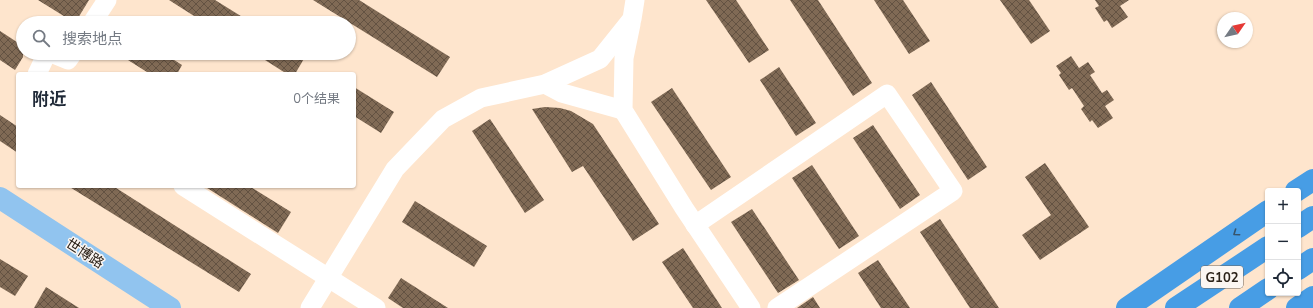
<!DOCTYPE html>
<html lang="zh">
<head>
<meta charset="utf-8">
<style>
	:root { --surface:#fff; --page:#f6f6f7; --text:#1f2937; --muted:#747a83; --line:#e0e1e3 }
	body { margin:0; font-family:"Nunito Sans","Noto Sans SC",sans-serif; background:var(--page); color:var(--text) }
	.controls { position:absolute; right:12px; bottom:12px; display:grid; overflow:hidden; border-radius:4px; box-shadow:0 1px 3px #0004 }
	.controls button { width:36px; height:36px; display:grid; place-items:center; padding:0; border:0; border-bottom:1px solid var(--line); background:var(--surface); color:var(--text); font:20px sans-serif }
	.compass { position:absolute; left:1217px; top:12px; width:36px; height:36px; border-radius:50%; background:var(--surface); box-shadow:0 1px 3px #0004; rotate:56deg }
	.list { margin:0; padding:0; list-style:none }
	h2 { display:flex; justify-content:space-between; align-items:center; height:52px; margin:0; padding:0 16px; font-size:17px }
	h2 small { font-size:13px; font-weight:400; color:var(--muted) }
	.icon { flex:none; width:22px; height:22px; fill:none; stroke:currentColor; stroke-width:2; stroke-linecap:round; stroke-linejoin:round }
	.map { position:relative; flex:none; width:1313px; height:308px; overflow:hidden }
	.search { position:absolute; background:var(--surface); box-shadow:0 1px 3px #0004; left:16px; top:16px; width:340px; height:44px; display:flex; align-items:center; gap:10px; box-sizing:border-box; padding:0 14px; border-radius:22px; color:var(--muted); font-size:15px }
	.panel { position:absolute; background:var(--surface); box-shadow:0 1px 3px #0004; left:16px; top:72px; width:340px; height:116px; border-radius:4px }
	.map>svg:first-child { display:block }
	.building { fill:url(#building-cross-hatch) }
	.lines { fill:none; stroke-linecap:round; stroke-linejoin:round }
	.minor { stroke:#fff; stroke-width:19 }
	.major { stroke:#91c4ef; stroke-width:22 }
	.highway { stroke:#479de5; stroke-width:22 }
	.oneway { stroke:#37546b }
	.labels { text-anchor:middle; stroke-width:3; stroke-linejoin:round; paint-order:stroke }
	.shield { fill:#fbf6f2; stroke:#6a625b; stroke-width:1 }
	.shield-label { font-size:13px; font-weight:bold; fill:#2c231a }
	.street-label { font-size:14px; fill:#2c231a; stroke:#fbf6f2 }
</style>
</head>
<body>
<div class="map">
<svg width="1313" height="308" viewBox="0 0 1313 308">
	<defs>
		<pattern id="building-cross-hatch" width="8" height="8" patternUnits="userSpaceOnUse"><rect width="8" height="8" fill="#806a55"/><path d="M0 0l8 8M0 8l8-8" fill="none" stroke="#635242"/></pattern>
	</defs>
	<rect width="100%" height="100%" fill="#fee5cd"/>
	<g class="building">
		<polygon points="38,0 89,0 75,23"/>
		<polygon points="169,0 215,0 252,23 205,23"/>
		<polygon points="313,0 359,0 450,57 437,77"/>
		<polygon points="706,0 736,0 769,50 749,63"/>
		<polygon points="790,0 818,0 872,83 853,96"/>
		<polygon points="874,0 903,0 930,41 909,54"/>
		<polygon points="1000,0 1029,0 1050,31 1031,44"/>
		<polygon points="1095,0 1129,0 1120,6 1128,17 1112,28 1107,20 1104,22 1095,8 1099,6"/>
		<polygon points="0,31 23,46 23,57 15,70 0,60"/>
		<polygon points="117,53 163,53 182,65 177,74 150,74"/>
		<polygon points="254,53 300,53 305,57 295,74 287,74"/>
		<polygon points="1071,56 1079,68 1088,62 1095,72 1090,75 1102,93 1107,90 1114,100 1105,106 1113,118 1098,128 1092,120 1090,122 1081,109 1084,106 1072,88 1069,90 1059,75 1061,73 1056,66"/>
		<polygon points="779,67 816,123 796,136 760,80"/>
		<polygon points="931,82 987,167 968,180 912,95"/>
		<polygon points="354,87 394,112 381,133 354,116"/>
		<polygon points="672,88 731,177 711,190 651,102"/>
		<polygon points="545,107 560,108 571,111 593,124 659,224 633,241 583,166 572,172 532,109"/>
		<polygon points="0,115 18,127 18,153 0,141"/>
		<polygon points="490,119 544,200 525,213 472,131"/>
		<polygon points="873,125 920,195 900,209 853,138"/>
		<polygon points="1045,163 1089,227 1040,260 1022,235 1051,215 1025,177"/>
		<polygon points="812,165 859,236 839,249 792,178"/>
		<polygon points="68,186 113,186 251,274 239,292"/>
		<polygon points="204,186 249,186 291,212 278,233"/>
		<polygon points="415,201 487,246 474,267 402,222"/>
		<polygon points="752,209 799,280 778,293 731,222"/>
		<polygon points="940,219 999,308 970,308 920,232"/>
		<polygon points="683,248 722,308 693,308 662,262"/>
		<polygon points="0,259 28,276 15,296 0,287"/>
		<polygon points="878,260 910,308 881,308 858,273"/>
		<polygon points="401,278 448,308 403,308 388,298"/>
		<polygon points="46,287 79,308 34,308"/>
		<polygon points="813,297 820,308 797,308"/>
	</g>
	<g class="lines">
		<g class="minor">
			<polyline points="92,23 107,0"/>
			<polyline points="631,24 624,58 623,110 684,208 751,308"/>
			<polyline points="51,53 68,60 73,53"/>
			<polyline points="37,74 47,53"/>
			<polyline points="545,84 562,93 623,110"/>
			<polyline points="183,186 376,308"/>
			<polyline points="695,225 887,94 953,191 777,308"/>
			<polyline points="310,308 395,169 443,119 481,98 545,84 600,59 632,19 635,0"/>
		</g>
		<polyline class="major" points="0,198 170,308"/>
		<g class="highway">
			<polyline points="1296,191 1313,180"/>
			<polyline points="1298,227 1313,217"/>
			<polyline points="1298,269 1313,259"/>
			<polyline points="1127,308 1268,211"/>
			<polyline points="1176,308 1268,247"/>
			<polyline points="1240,308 1268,289"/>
			<polyline points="1297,308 1313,297"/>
		</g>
	</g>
	<defs><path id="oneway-chevron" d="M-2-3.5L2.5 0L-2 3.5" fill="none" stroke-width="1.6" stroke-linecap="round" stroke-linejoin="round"/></defs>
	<use class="oneway" href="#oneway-chevron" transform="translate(1236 233) rotate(145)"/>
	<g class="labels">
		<rect class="shield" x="1201" y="266" width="42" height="22" rx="3"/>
		<g class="shield-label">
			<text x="1222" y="282">G102</text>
		</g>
		<g class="street-label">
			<text transform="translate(85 253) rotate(33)" y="5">世博路</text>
		</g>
	</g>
</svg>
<div class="controls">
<button>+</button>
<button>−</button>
<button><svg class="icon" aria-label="locate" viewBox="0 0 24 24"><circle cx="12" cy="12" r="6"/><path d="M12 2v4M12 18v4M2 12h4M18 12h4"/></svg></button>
</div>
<svg class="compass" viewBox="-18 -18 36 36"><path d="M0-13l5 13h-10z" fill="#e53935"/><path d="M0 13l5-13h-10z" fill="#747a83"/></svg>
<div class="search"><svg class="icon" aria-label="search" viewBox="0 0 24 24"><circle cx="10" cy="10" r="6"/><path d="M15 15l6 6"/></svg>搜索地点</div>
<section class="panel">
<h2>附近<small>0个结果</small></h2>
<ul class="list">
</ul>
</section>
</div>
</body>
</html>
